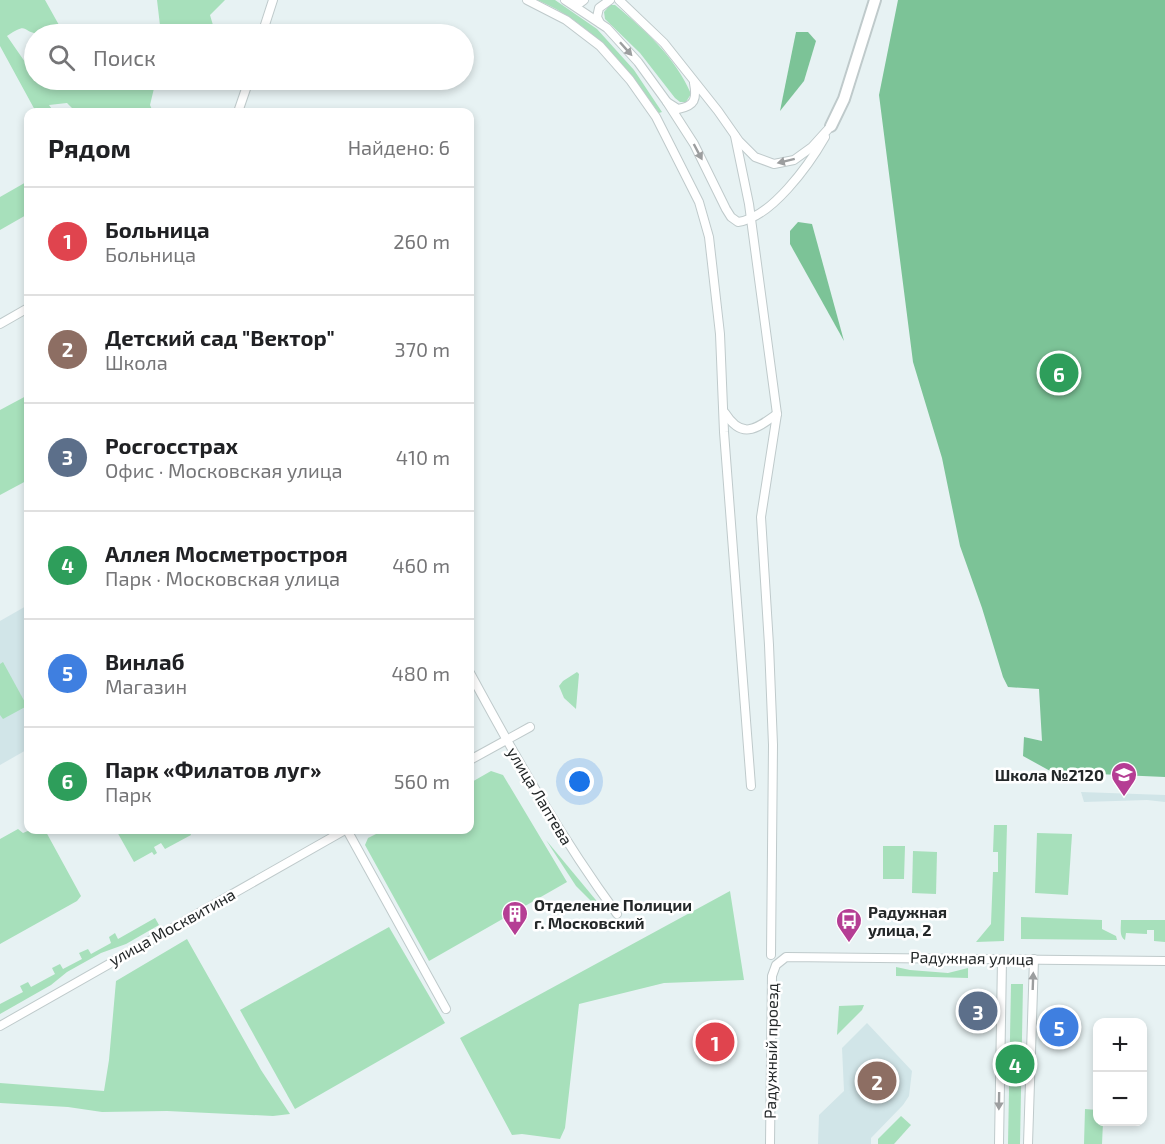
<!DOCTYPE html>
<html lang="ru">
<head>
<meta charset="utf-8">
<style>
	:root { --surface:#fff; --page:#f2f2f2; --text:#202124; --muted:#757577; --line:#e0e0e0; --accent:#b53e94 }
	body { margin:0; font-family:"Exo 2",sans-serif; background:var(--page); color:var(--text) }
	.controls { position:absolute; right:18px; bottom:18px; display:grid; overflow:hidden; border-radius:12px; box-shadow:0 3px 9px #0003 }
	.controls button { width:54px; height:54px; display:grid; place-items:center; padding:0; border:0; border-bottom:2px solid var(--line); background:var(--surface); color:var(--text); font:30px sans-serif }
	.you { position:absolute; left:580px; top:782px; width:21px; height:21px; margin:-15px; border:4px solid #fff; border-radius:50%; background:#1a73e8; box-shadow:0 0 0 9px #1a73e833 }
	.badge { display:grid; place-items:center; width:39px; height:39px; border-radius:50%; background:var(--accent); color:#fff; font-size:20px; font-weight:700 }
	.pin { position:absolute; translate:-50% -50%; border:3px solid #fff; box-shadow:0 2px 6px #0006 }
	.list { margin:0; padding:0; list-style:none }
	h2 { display:flex; justify-content:space-between; align-items:center; height:78px; margin:0; padding:0 24px; font-size:26px }
	h2 small { font-size:20px; font-weight:400; color:var(--muted) }
	.list li { display:grid; grid-template-columns:39px 1fr auto; gap:18px; align-items:center; box-sizing:border-box; height:108px; padding:0 24px; border-top:2px solid var(--line) }
	.list b { display:block; font-size:22px; white-space:nowrap }
	.list p { margin:0; font-size:20px; white-space:nowrap; color:var(--muted) }
	.list em { font-size:20px; font-style:normal; color:var(--muted) }
	.icon { flex:none; width:33px; height:33px; fill:none; stroke:currentColor; stroke-width:2; stroke-linecap:round; stroke-linejoin:round }
	.map { position:relative; flex:none; width:1165px; height:1144px; overflow:hidden }
	.search { position:absolute; background:var(--surface); box-shadow:0 3px 9px #0003; left:24px; top:24px; width:450px; height:66px; display:flex; align-items:center; gap:15px; box-sizing:border-box; padding:0 21px; border-radius:33px; color:var(--muted); font-size:22px }
	.panel { position:absolute; background:var(--surface); box-shadow:0 3px 9px #0003; left:24px; top:108px; width:450px; height:726px; border-radius:12px }
	.map>svg:first-child { display:block }
	.built { fill:#d1e5e8 }
	.green { fill:#a7e0bb }
	.forest { fill:#7cc397 }
	.lines { fill:none; stroke-linecap:round; stroke-linejoin:round }
	.street-casing { stroke:#bfcacb; stroke-width:10 }
	.secondary-casing { stroke:#bfcacb; stroke-width:14 }
	.street { stroke:#fff; stroke-width:8 }
	.secondary { stroke:#fff; stroke-width:10 }
	.oneway { fill:#9c9e9f }
	.labels { text-anchor:middle; stroke-width:5; stroke-linejoin:round; paint-order:stroke }
	.poi-label { font-size:16px; font-weight:bold; fill:#242829; stroke:#fff; text-anchor:start }
	.street-label { font-size:16px; fill:#242829; stroke:#fff }
</style>
</head>
<body>
<div class="map">
<svg width="1165" height="1144" viewBox="0 0 1165 1144">
	<rect width="100%" height="100%" fill="#e7f2f3"/>
	<g class="built">
		<polygon points="28,605 28,749 0,765 0,621"/>
		<polygon points="1081,792 1165,795 1165,802 1147,800 1084,802"/>
		<polygon points="867,1023 912,1071 909,1096 903,1105 871,1138 871,1144 818,1144 819,1115 844,1091 842,1048"/>
	</g>
	<g class="green">
		<path d="M0,0h45l19,34c-8,1 -17,2 -25,0 -18,-2 -10,-13 -32,2l18,26 9,1v17h6v5l12,3 7,-8h31l3,5 10,-5h53l-6,25 3,7h-77l-9,-9 -18,2 5,7h-18l-36,-66z"/>
		<polygon points="157,0 225,0 210,15 215,32 211,34 161,34"/>
		<path d="M537,0h18l42,29 37,41 28,42 -3,1c-33,-46 -68,-91 -122,-113z"/>
		<path d="M610,5h5c29,24 61,53 76,89l-5,8h-6l-5,-4 -35,-45 -35,-34 -1,-7z"/>
		<polygon points="28,181 28,214 0,230 0,197"/>
		<polygon points="28,395 28,480 0,495 0,410"/>
		<polygon points="3,662 27,706 3,719 0,715 0,664"/>
		<polygon points="577,672 579,674 576,709 564,698 559,686 563,681"/>
		<polygon points="491,771 503,775 567,882 429,961 365,845 368,838 384,830 470,830 470,783"/>
		<polygon points="994,825 1007,825 1004,941 976,942 991,924 993,872 998,872 998,852 993,852"/>
		<polygon points="18,829 23,833 30,830 45,830 81,896 77,901 0,944 0,839"/>
		<polygon points="116,830 194,830 190,832 191,835 165,849 161,843 154,847 157,853 154,855 152,852 134,862"/>
		<polygon points="1037,833 1072,834 1068,895 1035,893"/>
		<polygon points="546,840 600,905 599,909 576,886"/>
		<polygon points="883,846 905,846 904,879 883,879"/>
		<polygon points="913,851 937,852 936,894 912,893"/>
		<polygon points="730,891 744,980 664,983 579,1004 565,1128 560,1139 522,1134 512,1135 460,1038"/>
		<polygon points="1021,917 1102,920 1102,929 1116,936 1117,940 1021,939"/>
		<polygon points="155,918 159,925 126,944 101,953 67,972 51,985 0,1014 0,1004 23,992 20,986 28,982 31,987 55,974 52,968 60,964 63,969 82,959 79,953 88,949 91,954 111,943 109,937 115,933 118,939"/>
		<path d="M1121,920h44v22l-11,-1v-11h-7v4l-21,-1 -1,7c-6,-3 -4,-13 -4,-20z"/>
		<polygon points="389,927 445,1023 295,1109 240,1010"/>
		<polygon points="187,939 261,1070 290,1114 273,1116 167,1111 102,1112 68,1107 0,1103 0,1083 104,1091 109,1060 116,981"/>
		<polygon points="896,967 910,970 948,973 968,968 968,978 896,976"/>
		<polygon points="1011,984 1023,984 1020,1144 1008,1144"/>
		<polygon points="864,1005 862,1010 837,1035 839,1006"/>
		<polygon points="1085,1109 1097,1110 1098,1122 1103,1122 1102,1144 1084,1144"/>
		<polygon points="901,1116 911,1125 894,1144 878,1144 878,1139"/>
	</g>
	<g class="forest">
		<polygon points="898,0 1165,0 1165,777 1052,772 1023,756 1024,737 1042,741 1039,689 1008,687 1003,677 982,608 960,546 942,458 913,362 879,95"/>
		<polygon points="796,32 808,32 816,41 804,81 780,111"/>
		<polygon points="798,222 812,224 844,341 790,244 790,231"/>
	</g>
	<g class="lines">
		<defs>
			<g id="street">
				<polyline points="527,0 566,20 600,46 630,80 656,117 699,202 709,237 720,334 724,432 751,786"/>
				<path d="M565,0l42,28 31,34 29,40 11,7c17,-3 19,-10 16,-26"/>
				<polyline points="619,0 664,43 718,111 739,141 755,157 774,164 794,160 812,147 831,126"/>
				<polyline points="571,3 580,3 584,0"/>
				<polyline points="600,23 597,17 599,8 610,0"/>
				<polyline points="262,34 273,0"/>
				<path d="M667,102l27,42 32,65 5,8 7,5c33,-4 71,-57 87,-85"/>
				<polyline points="238,112 249,80"/>
				<polyline points="735,136 749,204 777,414 761,517 769,645 773,745 771,955"/>
				<polyline points="0,324 28,308"/>
				<path d="M725,413c17,27 31,16 52,1"/>
				<path d="M470,673c45,83 91,165 147,241"/>
				<polyline points="470,760 530,727"/>
				<polyline points="347,830 446,1009"/>
				<polyline points="0,1026 345,830"/>
				<polyline points="770,1144 772,976 776,965 786,957 1165,961"/>
				<polyline points="999,1144 1002,959"/>
				<polyline points="1028,1144 1034,959"/>
			</g>
			<polyline id="secondary" points="831,126 844,99 875,0"/>
		</defs>
		<use href="#street" class="street-casing"/>
		<use href="#secondary" class="secondary-casing"/>
		<use href="#street" class="street"/>
		<use href="#secondary" class="secondary"/>
	</g>
	<defs><path id="oneway-solid" d="M-6-.8H1V-3.2L6.5 0L1 3.2V.8H-6Z" transform="scale(1.5)"/></defs>
	<g class="oneway">
		<use href="#oneway-solid" transform="translate(626 49) rotate(48)"/>
		<use href="#oneway-solid" transform="translate(698 152) rotate(62)"/>
		<use href="#oneway-solid" transform="translate(786 161) rotate(166)"/>
		<use href="#oneway-solid" transform="translate(1033 981) rotate(-88)"/>
		<use href="#oneway-solid" transform="translate(999 1101) rotate(91)"/>
	</g>
	<defs>
		<symbol id="school-pin" viewBox="-11 -11 22 30"><path d="M0 17L-7.5 6A9.5 9.5 0 1 1 7.5 6Z" fill="#b53e94" stroke="#fff"/><path d="M0-5L7-2L0 1L-7-2ZM-4 1L0 2.5L4 1V4Q0 6-4 4Z" fill="#fff"/></symbol>
		<symbol id="building-pin" viewBox="-11 -11 22 30"><path d="M0 17L-7.5 6A9.5 9.5 0 1 1 7.5 6Z" fill="#b53e94" stroke="#fff"/><path d="M-4-6H4V6H1V3H-1V6H-4ZM-2.5-4.3h1.7v1.8h-1.7ZM.8-4.3h1.7v1.8H.8ZM-2.5-1h1.7V.8h-1.7ZM.8-1h1.7V.8H.8Z" fill="#fff"/></symbol>
		<symbol id="bus-pin" viewBox="-11 -11 22 30"><path d="M0 17L-7.5 6A9.5 9.5 0 1 1 7.5 6Z" fill="#b53e94" stroke="#fff"/><path d="M-5-6H5V4H4V6H2V4H-2V6H-4V4H-5ZM-3.5-4V0h7V-4ZM-3.5 1.2v1.5H-2V1.2ZM2 1.2v1.5H3.5V1.2Z" fill="#fff"/></symbol>
	</defs>
	<g fill-rule="evenodd">
		<use href="#school-pin" x="1109" y="760" width="30" height="40"/>
		<use href="#building-pin" x="500" y="899" width="30" height="40"/>
		<use href="#bus-pin" x="834" y="906" width="30" height="40"/>
	</g>
	<g class="labels">
		<g class="poi-label">
			<text x="1104" y="781" text-anchor="end">Школа №2120</text>
			<text x="534" y="911">Отделение Полиции<tspan x="534" dy="18">г. Московский</tspan></text>
			<text x="868" y="918">Радужная<tspan x="868" dy="18">улица, 2</tspan></text>
		</g>
		<g class="street-label">
			<text transform="translate(540 796) rotate(59)" y="6">улица Лаптева</text>
			<text transform="translate(172 927) rotate(-29)" y="6">улица Москвитина</text>
			<text transform="translate(972 958) rotate(1)" y="6">Радужная улица</text>
			<text transform="translate(771 1051) rotate(-89)" y="6">Радужный проезд</text>
		</g>
	</g>
</svg>
<div class="controls">
<button>+</button>
<button>−</button>
</div>
<div class="you"></div>
<div class="pin badge" style="left:715px;top:1042px;background:#e0444e">1</div>
<div class="pin badge" style="left:877px;top:1081px;background:#8d6e63">2</div>
<div class="pin badge" style="left:978px;top:1011px;background:#5c6f8a">3</div>
<div class="pin badge" style="left:1015px;top:1064px;background:#2e9e5b">4</div>
<div class="pin badge" style="left:1059px;top:1027px;background:#3f7fe0">5</div>
<div class="pin badge" style="left:1059px;top:373px;background:#2e9e5b">6</div>
<div class="search"><svg class="icon" aria-label="search" viewBox="0 0 24 24"><circle cx="10" cy="10" r="6"/><path d="M15 15l6 6"/></svg>Поиск</div>
<section class="panel">
<h2>Рядом<small>Найдено: 6</small></h2>
<ul class="list">
<li><span class="badge" style="background:#e0444e">1</span><div><b>Больница</b><p>Больница</p></div><em>260 m</em></li>
<li><span class="badge" style="background:#8d6e63">2</span><div><b>Детский сад &quot;Вектор&quot;</b><p>Школа</p></div><em>370 m</em></li>
<li><span class="badge" style="background:#5c6f8a">3</span><div><b>Росгосстрах</b><p>Офис · Московская улица</p></div><em>410 m</em></li>
<li><span class="badge" style="background:#2e9e5b">4</span><div><b>Аллея Мосметростроя</b><p>Парк · Московская улица</p></div><em>460 m</em></li>
<li><span class="badge" style="background:#3f7fe0">5</span><div><b>Винлаб</b><p>Магазин</p></div><em>480 m</em></li>
<li><span class="badge" style="background:#2e9e5b">6</span><div><b>Парк «Филатов луг»</b><p>Парк</p></div><em>560 m</em></li>
</ul>
</section>
</div>
</body>
</html>
